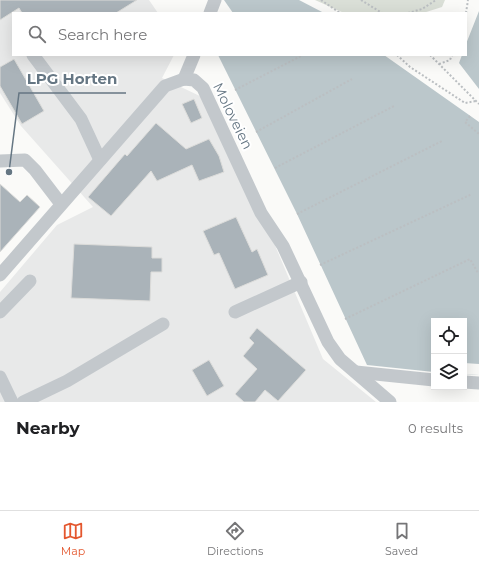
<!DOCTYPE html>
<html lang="en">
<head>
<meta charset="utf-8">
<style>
	:root { --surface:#fff; --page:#f6f6f6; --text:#202124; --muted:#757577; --line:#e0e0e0; --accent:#e4572e }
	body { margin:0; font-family:Montserrat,sans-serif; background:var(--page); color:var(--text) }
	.controls { position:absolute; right:12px; bottom:12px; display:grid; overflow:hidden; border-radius:0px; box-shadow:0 4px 16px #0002 }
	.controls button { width:36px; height:36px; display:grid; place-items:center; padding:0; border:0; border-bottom:1px solid var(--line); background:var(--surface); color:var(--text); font:20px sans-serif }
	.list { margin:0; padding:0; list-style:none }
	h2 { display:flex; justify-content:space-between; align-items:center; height:52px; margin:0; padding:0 16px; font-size:17px }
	h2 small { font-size:13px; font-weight:400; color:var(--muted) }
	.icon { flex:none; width:22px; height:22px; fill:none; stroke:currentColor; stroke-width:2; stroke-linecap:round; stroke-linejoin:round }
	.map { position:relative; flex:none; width:479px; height:402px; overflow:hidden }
	.search { position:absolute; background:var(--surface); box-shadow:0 4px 16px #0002; left:12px; right:12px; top:12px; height:44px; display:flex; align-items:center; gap:10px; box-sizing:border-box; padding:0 14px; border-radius:0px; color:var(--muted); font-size:15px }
	.sheet { height:108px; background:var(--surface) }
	nav { display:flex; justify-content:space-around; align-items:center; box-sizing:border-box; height:56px; border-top:1px solid var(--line); background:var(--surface); font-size:11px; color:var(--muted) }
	nav a { display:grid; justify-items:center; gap:2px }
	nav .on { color:var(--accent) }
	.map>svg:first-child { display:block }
	.built { fill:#e8e9e9 }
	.green { fill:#dadfd7 }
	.water { fill:#bbc7cb }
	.pier { fill:#fafaf8 }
	.building { fill:#aab3b9; stroke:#dcdcda }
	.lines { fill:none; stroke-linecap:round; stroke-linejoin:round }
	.path { stroke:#bbbfc2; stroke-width:2; stroke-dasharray:2 2; stroke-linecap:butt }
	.minor { stroke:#c3c8cc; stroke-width:13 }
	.labels { text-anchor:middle; stroke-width:4; stroke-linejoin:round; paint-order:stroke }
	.street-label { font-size:14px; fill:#657683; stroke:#fff }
	.leader { fill:none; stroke:#657683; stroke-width:1.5 }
	.callout-dot { fill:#657683; stroke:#fff; stroke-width:1.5 }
	.callout-label { font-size:15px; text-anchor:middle; font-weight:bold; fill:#657683; stroke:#fff; stroke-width:4; stroke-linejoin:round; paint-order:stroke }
</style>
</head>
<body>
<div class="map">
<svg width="479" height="402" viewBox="0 0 479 402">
	<rect width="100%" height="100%" fill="#fafaf8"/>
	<polygon class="built" points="0,0 149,0 158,13 13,13 13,55 174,55 162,78 204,98 252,191 323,359 376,402 0,402 0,292 57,225 93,207 21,126 0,93"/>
	<polygon class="green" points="315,0 445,0 442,7 423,13 344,13"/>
	<g class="water">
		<polygon points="224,0 299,0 324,13 233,13"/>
		<polygon points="479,11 479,89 459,63 462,55 466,55 466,44"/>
		<polygon points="218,55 384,55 479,122 479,375 464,374 464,321 434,321 434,372 367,365 297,214"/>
	</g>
	<polygon class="pier" points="464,363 479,364 479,375 464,374"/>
	<g class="building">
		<polygon points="0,0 137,0 116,13 22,13 19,8 0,20"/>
		<polygon points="14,59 44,111 22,124 0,86 0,67"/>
		<polygon points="194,99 202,118 191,123 182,104"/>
		<polygon points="156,123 186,149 209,139 219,156 224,172 199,181 192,165 157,181 151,171 111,216 88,197 125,154 127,156"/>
		<polygon points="0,184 20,202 27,195 40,207 0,252"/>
		<polygon points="236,217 252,252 257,249 268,275 235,289 219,253 214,255 203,231"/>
		<polygon points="74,244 152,247 152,258 162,258 162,272 151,272 150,301 71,298"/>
		<polygon points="257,328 306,370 278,401 265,390 255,402 244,402 235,394 257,369 243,356 254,343 249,338"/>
		<polygon points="209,360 224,386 207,396 192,370"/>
	</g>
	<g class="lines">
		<g class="path">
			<polyline points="321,0 340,13"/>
			<polyline points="361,0 382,13"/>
			<polyline points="408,13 422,9 436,0"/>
			<polyline points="466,13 468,0"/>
			<polyline points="397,55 410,67 465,103 476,101"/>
			<polyline points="430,55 479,104"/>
			<polyline points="439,64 450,60 452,55"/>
			<polyline points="235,90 303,55"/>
			<polyline points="470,116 465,122 479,134"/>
			<polyline points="256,132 352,79"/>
			<polyline points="275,168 394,106"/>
			<polyline points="297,214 442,141"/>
			<polyline points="320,265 472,194"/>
			<polyline points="345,319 470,259 478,273"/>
		</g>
		<g class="minor">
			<polyline points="210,13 215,0"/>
			<polyline points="33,55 81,119 100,160"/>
			<polyline points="184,79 194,55"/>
			<polyline points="0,161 25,160 35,170 61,204"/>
			<polyline points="0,275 165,86 184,79 194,80 203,88 261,213 283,246 328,342 340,359 390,402"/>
			<polyline points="0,312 30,281"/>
			<polyline points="235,312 301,282"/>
			<polyline points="356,372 434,380"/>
			<polyline points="0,377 12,402"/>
			<polyline points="464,382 479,383"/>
			<polyline points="23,402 67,381 163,324"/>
		</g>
	</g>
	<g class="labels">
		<g class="street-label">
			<text transform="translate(233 116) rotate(64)" y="5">Moloveien</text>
		</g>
	</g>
	<path class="leader" d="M9 172L19 93H126"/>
	<circle class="callout-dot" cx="9" cy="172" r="4"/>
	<g class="callout-label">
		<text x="72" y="84">LPG Horten</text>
	</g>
</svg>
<div class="controls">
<button><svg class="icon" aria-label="locate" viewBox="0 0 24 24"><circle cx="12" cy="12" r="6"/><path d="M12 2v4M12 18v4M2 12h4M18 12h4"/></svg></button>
<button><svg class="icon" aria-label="layers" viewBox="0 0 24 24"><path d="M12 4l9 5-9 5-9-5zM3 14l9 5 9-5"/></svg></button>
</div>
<div class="search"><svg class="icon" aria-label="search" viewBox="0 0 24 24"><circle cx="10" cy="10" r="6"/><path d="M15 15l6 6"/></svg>Search here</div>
</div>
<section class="sheet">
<h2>Nearby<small>0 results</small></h2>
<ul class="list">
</ul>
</section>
<nav>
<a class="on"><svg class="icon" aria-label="map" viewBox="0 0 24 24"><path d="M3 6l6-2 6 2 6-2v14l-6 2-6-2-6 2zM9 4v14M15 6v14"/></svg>Map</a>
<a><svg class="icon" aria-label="directions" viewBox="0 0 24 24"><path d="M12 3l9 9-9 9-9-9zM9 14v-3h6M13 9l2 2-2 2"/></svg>Directions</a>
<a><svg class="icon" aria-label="saved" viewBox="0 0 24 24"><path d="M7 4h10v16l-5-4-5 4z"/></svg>Saved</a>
</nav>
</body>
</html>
